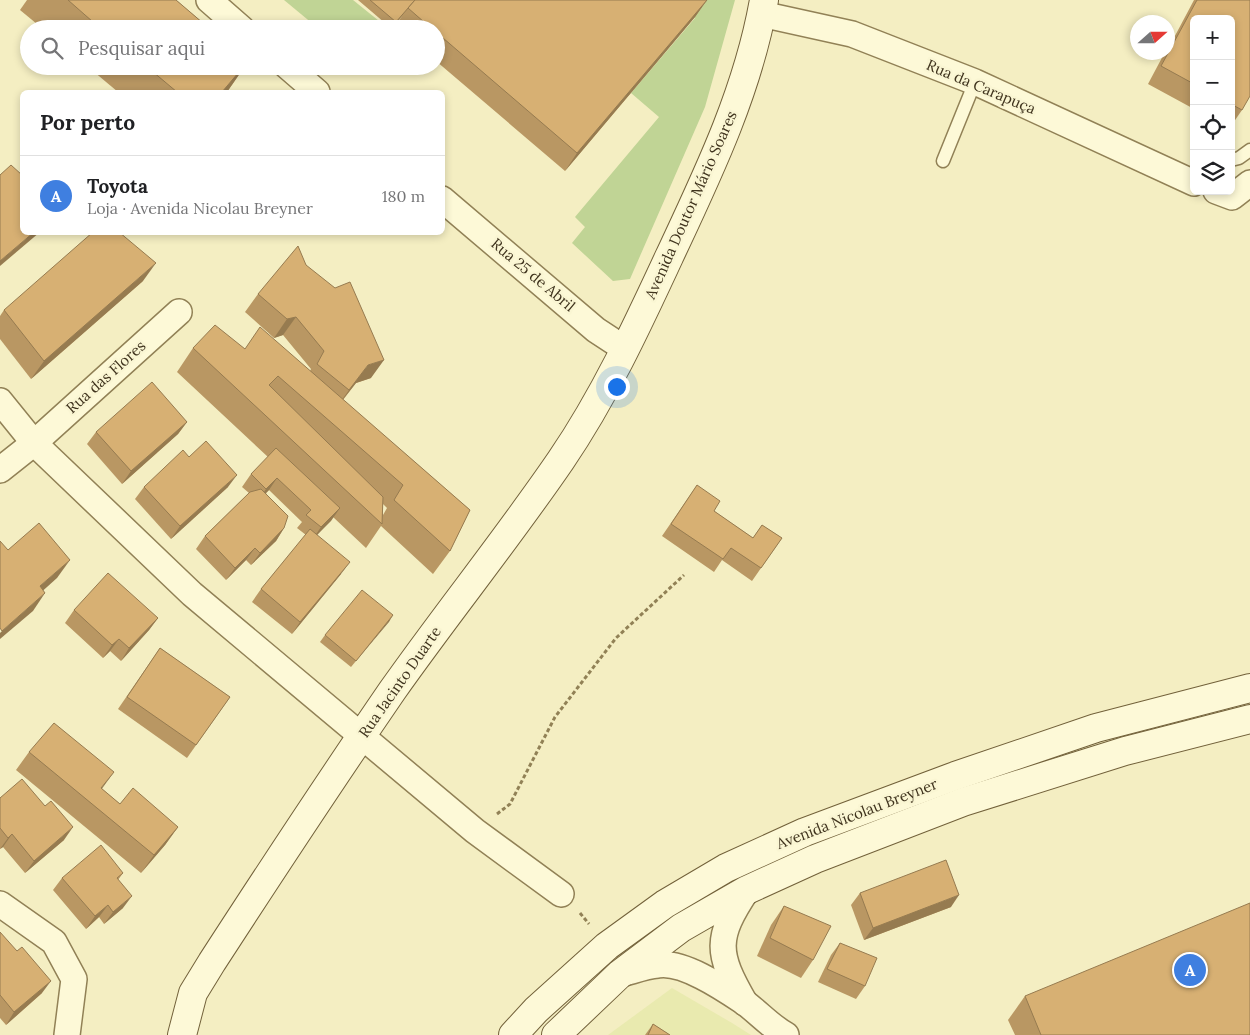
<!DOCTYPE html>
<html lang="pt">
<head>
<meta charset="utf-8">
<style>
	:root { --surface:#fff; --page:#f2f2f2; --text:#202124; --muted:#757577; --line:#e0e0e0; --accent:#db2777 }
	body { margin:0; font-family:Lora,serif; background:var(--page); color:var(--text) }
	.controls { position:absolute; right:15px; top:15px; display:grid; overflow:hidden; border-radius:8px; box-shadow:0 2px 8px #0003 }
	.controls button { width:45px; height:45px; display:grid; place-items:center; padding:0; border:0; border-bottom:1px solid var(--line); background:var(--surface); color:var(--text); font:25px sans-serif }
	.compass { position:absolute; left:1130px; top:15px; width:45px; height:45px; border-radius:50%; background:var(--surface); box-shadow:0 2px 8px #0003; rotate:69deg }
	.you { position:absolute; left:616px; top:386px; width:18px; height:18px; margin:-12px; border:4px solid #fff; border-radius:50%; background:#1a73e8; box-shadow:0 0 0 8px #1a73e833 }
	.badge { display:grid; place-items:center; width:32px; height:32px; border-radius:50%; background:var(--accent); color:#fff; font-size:16px; font-weight:700 }
	.pin { position:absolute; translate:-50% -50%; border:2px solid #fff; box-shadow:0 1px 5px #0006 }
	.list { margin:0; padding:0; list-style:none }
	h2 { display:flex; justify-content:space-between; align-items:center; height:65px; margin:0; padding:0 20px; font-size:21px }
	h2 small { font-size:16px; font-weight:400; color:var(--muted) }
	.list li { display:grid; grid-template-columns:32px 1fr auto; gap:15px; align-items:center; box-sizing:border-box; height:80px; padding:0 20px; border-top:1px solid var(--line) }
	.list b { display:block; font-size:19px; white-space:nowrap }
	.list p { margin:0; font-size:16px; white-space:nowrap; color:var(--muted) }
	.list em { font-size:16px; font-style:normal; color:var(--muted) }
	.icon { flex:none; width:28px; height:28px; fill:none; stroke:currentColor; stroke-width:2; stroke-linecap:round; stroke-linejoin:round }
	.map { position:relative; flex:none; width:1250px; height:1035px; overflow:hidden }
	.search { position:absolute; background:var(--surface); box-shadow:0 2px 8px #0003; left:20px; top:20px; width:425px; height:55px; display:flex; align-items:center; gap:12px; box-sizing:border-box; padding:0 18px; border-radius:28px; color:var(--muted); font-size:19px }
	.panel { position:absolute; background:var(--surface); box-shadow:0 2px 8px #0003; left:20px; top:90px; width:425px; height:145px; border-radius:8px }
	.map>svg:first-child { display:block }
	.farmland { fill:#e9eaaf }
	.green { fill:#c0d495 }
	.lines { fill:none; stroke-linecap:round; stroke-linejoin:round }
	.lane-casing { stroke:#918156; stroke-width:15 }
	.street-casing { stroke:#918156; stroke-width:28 }
	.secondary-casing { stroke:#72613a; stroke-width:30 }
	.path { stroke:#918156; stroke-width:3; stroke-dasharray:4 2.5; stroke-linecap:butt }
	.lane { stroke:#fdf9d7; stroke-width:12 }
	.street { stroke:#fdf9d7; stroke-width:25 }
	.secondary { stroke:#fdf9d7; stroke-width:28 }
	.wall { fill:#b99763; fill-rule:evenodd }
	.shaded-wall { fill:#967b50 }
	.building { fill:#d7b073; stroke:#967b50 }
	.labels { text-anchor:middle; stroke-width:5; stroke-linejoin:round; paint-order:stroke }
	.street-label { font-size:15px; fill:#3f331d; stroke:#faf6d3 }
</style>
</head>
<body>
<div class="map">
<svg width="1250" height="1035" viewBox="0 0 1250 1035">
	<rect width="100%" height="100%" fill="#f4eec2"/>
	<polygon class="farmland" points="672,988 732,1023 751,1035 608,1035"/>
	<g class="green">
		<polygon points="284,0 353,0 389,29 319,29"/>
		<polygon points="685,0 735,0 705,107 630,279 613,281 572,243 585,227 575,217 659,117 631,93 695,18"/>
	</g>
	<g class="lines">
		<defs>
			<g id="lane">
				<polyline points="1231,160 1239,158 1250,150"/>
				<polyline points="943,161 975,82"/>
			</g>
			<g id="street">
				<polyline points="209,0 242,29"/>
				<polyline points="761,14 852,34 975,82 1194,183"/>
				<polyline points="287,66 317,92"/>
				<polyline points="1216,191 1232,197 1250,183"/>
				<polyline points="442,199 596,330 625,349"/>
				<polyline points="0,401 34,443 192,594 475,831 561,894"/>
				<polyline points="0,470 34,443 179,312"/>
				<polyline points="0,904 54,942 74,979 67,1035"/>
				<path d="M621,974c12,-3 24,-8 37,-9 25,-4 65,23 86,37 15,11 26,24 42,33"/>
				<path d="M745,1003c-29,-50 -30,-65 2,-113"/>
			</g>
			<g id="secondary">
				<path d="M182,1035l11,-42 19,-31c59,-91 119,-182 180,-271 55,-78 115,-152 169,-231 43,-63 76,-134 108,-203 39,-83 79,-166 95,-257"/>
				<polyline points="513,1035 536,1010 607,946 665,904 726,868 805,832 955,776 1096,728 1250,688"/>
				<polyline points="556,1035 620,974 681,928 747,890 815,859 963,802 1125,751 1250,719"/>
			</g>
		</defs>
		<use href="#lane" class="lane-casing"/>
		<use href="#street" class="street-casing"/>
		<use href="#secondary" class="secondary-casing"/>
		<g class="path">
			<polyline points="497,814 510,804 555,717 616,638 684,575"/>
			<polyline points="580,913 589,924"/>
		</g>
		<use href="#lane" class="lane"/>
		<use href="#street" class="street"/>
		<use href="#secondary" class="secondary"/>
	</g>
	<g class="wall">
		<polygon points="27,0 176,0 210,29 43,29 20,10"/>
		<polygon points="358,0 707,0 695,17 565,171 436,61 436,29 398,29 395,26 403,15 392,29"/>
		<polygon points="1194,0 1250,0 1242,110 1231,126 1231,19 1194,19 1194,109 1148,84 1165,52 1168,52 1168,49"/>
		<polygon points="87,66 245,66 227,92 118,92"/>
		<path d="M306,265l65,113 -15,5 -13,17 127,110 -20,41 -17,23 -52,-48 -15,22 -33,-31 -16,18 24,39 -49,60 -40,-32 9,-13 45,-54 -9,-7 5,-6 -33,-32 -3,3 18,35 -8,13 -25,24 -5,-5 -20,20 -30,-31 9,-13 44,-43 -7,-6 9,-13 17,-17 -91,-85 16,-24 117,23 1,-2 -28,-34 -9,3 -29,-26 13,-18zM383,504l4,4 -4,7z"/>
		<polygon points="143,281 31,379 0,339 0,316 4,310"/>
		<polygon points="187,422 178,434 122,484 87,444 96,432"/>
		<polygon points="189,457 228,487 171,539 135,499 144,487"/>
		<polygon points="697,485 714,511 753,538 762,525 782,538 752,581 722,560 714,572 662,536"/>
		<polygon points="74,610 158,618 149,630 121,661 110,651 103,658 65,623"/>
		<polygon points="393,615 351,667 320,642 325,635"/>
		<polygon points="160,648 230,697 187,758 118,709"/>
		<polygon points="29,752 102,789 120,804 178,827 165,845 141,873 16,770"/>
		<polygon points="0,798 64,840 25,873 3,847 0,849"/>
		<polygon points="123,873 118,880 123,908 104,924 99,917 86,929 53,890 62,878"/>
		<polygon points="860,893 951,907 864,940 851,905"/>
		<polygon points="784,906 813,960 801,978 757,956 771,925"/>
		<polygon points="0,932 42,993 6,1025 0,1018"/>
		<polygon points="840,943 865,986 856,999 818,982 831,955"/>
		<polygon points="1025,996 1250,1035 1015,1035 1008,1020"/>
		<polygon points="653,1024 670,1035 645,1035"/>
	</g>
	<g class="shaded-wall">
		<polygon points="707,0 695,17 565,171 577,153"/>
		<polygon points="244,66 245,66 227,92 222,92"/>
		<polygon points="34,232 40,232 0,266 0,261"/>
		<polygon points="156,263 143,281 31,379 44,361"/>
		<polygon points="296,317 283,335 274,338 287,319"/>
		<polygon points="384,360 371,378 356,383 336,408 349,390 368,365"/>
		<polygon points="187,422 178,434 122,484 131,471"/>
		<polygon points="237,475 228,487 171,539 180,526"/>
		<polygon points="277,478 269,490 257,502 266,489"/>
		<polygon points="340,508 331,521 312,540 321,527"/>
		<polygon points="284,528 276,541 251,565 260,553"/>
		<polygon points="255,548 246,560 226,580 235,568"/>
		<polygon points="70,560 57,578 27,605 40,586"/>
		<polygon points="350,562 341,574 292,634 300,622"/>
		<polygon points="45,593 33,611 0,639 0,633 2,631"/>
		<polygon points="393,615 389,622 351,667 356,661"/>
		<polygon points="158,618 149,630 121,661 129,648"/>
		<polygon points="119,639 110,651 103,658 112,645"/>
		<polygon points="114,772 101,790 101,788"/>
		<polygon points="73,827 64,840 25,873 34,861"/>
		<polygon points="178,827 165,845 141,873 154,855"/>
		<polygon points="12,834 3,847 0,849 8,838"/>
		<polygon points="959,895 951,907 864,940 873,928"/>
		<polygon points="132,896 123,908 104,924 113,912"/>
		<polygon points="108,905 99,917 86,929 95,916"/>
		<polygon points="51,981 42,993 6,1025 14,1012"/>
	</g>
	<g class="building">
		<polygon points="68,0 176,0 210,29 101,29"/>
		<polygon points="370,0 415,0 396,22"/>
		<polygon points="415,0 707,0 577,153 436,32 436,29 432,29 408,8"/>
		<polygon points="1197,0 1250,0 1250,96 1242,110 1231,104 1231,19 1194,19 1194,84 1161,66"/>
		<polygon points="146,66 244,66 222,92 177,92"/>
		<polygon points="11,165 22,175 22,232 34,232 0,261 0,175"/>
		<polygon points="93,232 119,232 156,263 44,361 4,310"/>
		<polygon points="298,246 306,265 335,288 350,282 384,360 368,365 349,390 317,364 324,351 296,317 287,319 258,294"/>
		<polygon points="215,325 245,349 260,327 470,510 450,551 394,500 403,485 278,376 269,385 383,497 382,524 193,348"/>
		<polygon points="152,382 187,422 131,471 96,432"/>
		<polygon points="206,441 237,475 180,526 144,487 183,450 189,457"/>
		<polygon points="276,448 340,508 321,527 306,515 311,510 277,478 266,489 251,474"/>
		<polygon points="697,485 720,501 714,511 753,538 762,525 782,538 761,568 731,548 723,559 671,524"/>
		<polygon points="261,489 288,516 284,528 260,553 255,548 235,568 205,536 250,492"/>
		<polygon points="39,523 70,560 40,586 45,593 2,631 0,628 0,541 8,550"/>
		<polygon points="310,529 350,562 300,622 261,589"/>
		<polygon points="108,573 158,618 129,648 119,639 112,645 74,610"/>
		<polygon points="362,590 393,615 356,661 325,635"/>
		<polygon points="160,648 230,697 196,745 127,697"/>
		<polygon points="54,723 114,772 101,788 120,804 133,788 178,827 154,855 29,752"/>
		<polygon points="22,779 45,806 51,801 73,827 34,861 12,834 8,838 0,828 0,798"/>
		<polygon points="101,845 123,873 117,878 132,896 113,912 108,905 95,916 62,878"/>
		<polygon points="946,860 959,895 873,928 860,893"/>
		<polygon points="1250,903 1250,1035 1041,1035 1025,996"/>
		<polygon points="784,906 831,926 813,960 770,938"/>
		<polygon points="0,932 17,951 22,947 51,981 14,1012 0,995"/>
		<polygon points="840,943 877,958 865,986 827,969"/>
		<polygon points="653,1024 670,1035 648,1035"/>
	</g>
	<g class="labels">
		<g class="street-label">
			<text transform="translate(981 87) rotate(23)" y="5">Rua da Carapuça</text>
			<text transform="translate(691 205) rotate(-66)" y="5">Avenida Doutor Mário Soares</text>
			<text transform="translate(533 275) rotate(40)" y="5">Rua 25 de Abril</text>
			<text transform="translate(106 377) rotate(-42)" y="5">Rua das Flores</text>
			<text transform="translate(400 682) rotate(-55)" y="5">Rua Jacinto Duarte</text>
			<text transform="translate(857 814) rotate(-21)" y="5">Avenida Nicolau Breyner</text>
		</g>
	</g>
</svg>
<div class="controls">
<button>+</button>
<button>−</button>
<button><svg class="icon" aria-label="locate" viewBox="0 0 24 24"><circle cx="12" cy="12" r="6"/><path d="M12 2v4M12 18v4M2 12h4M18 12h4"/></svg></button>
<button><svg class="icon" aria-label="layers" viewBox="0 0 24 24"><path d="M12 4l9 5-9 5-9-5zM3 14l9 5 9-5"/></svg></button>
</div>
<svg class="compass" viewBox="-18 -18 36 36"><path d="M0-13l5 13h-10z" fill="#e53935"/><path d="M0 13l5-13h-10z" fill="#757577"/></svg>
<div class="you"></div>
<div class="pin badge" style="left:1190px;top:970px;background:#3f7fe0">A</div>
<div class="search"><svg class="icon" aria-label="search" viewBox="0 0 24 24"><circle cx="10" cy="10" r="6"/><path d="M15 15l6 6"/></svg>Pesquisar aqui</div>
<section class="panel">
<h2>Por perto<small></small></h2>
<ul class="list">
<li><span class="badge" style="background:#3f7fe0">A</span><div><b>Toyota</b><p>Loja · Avenida Nicolau Breyner</p></div><em>180 m</em></li>
</ul>
</section>
</div>
</body>
</html>
